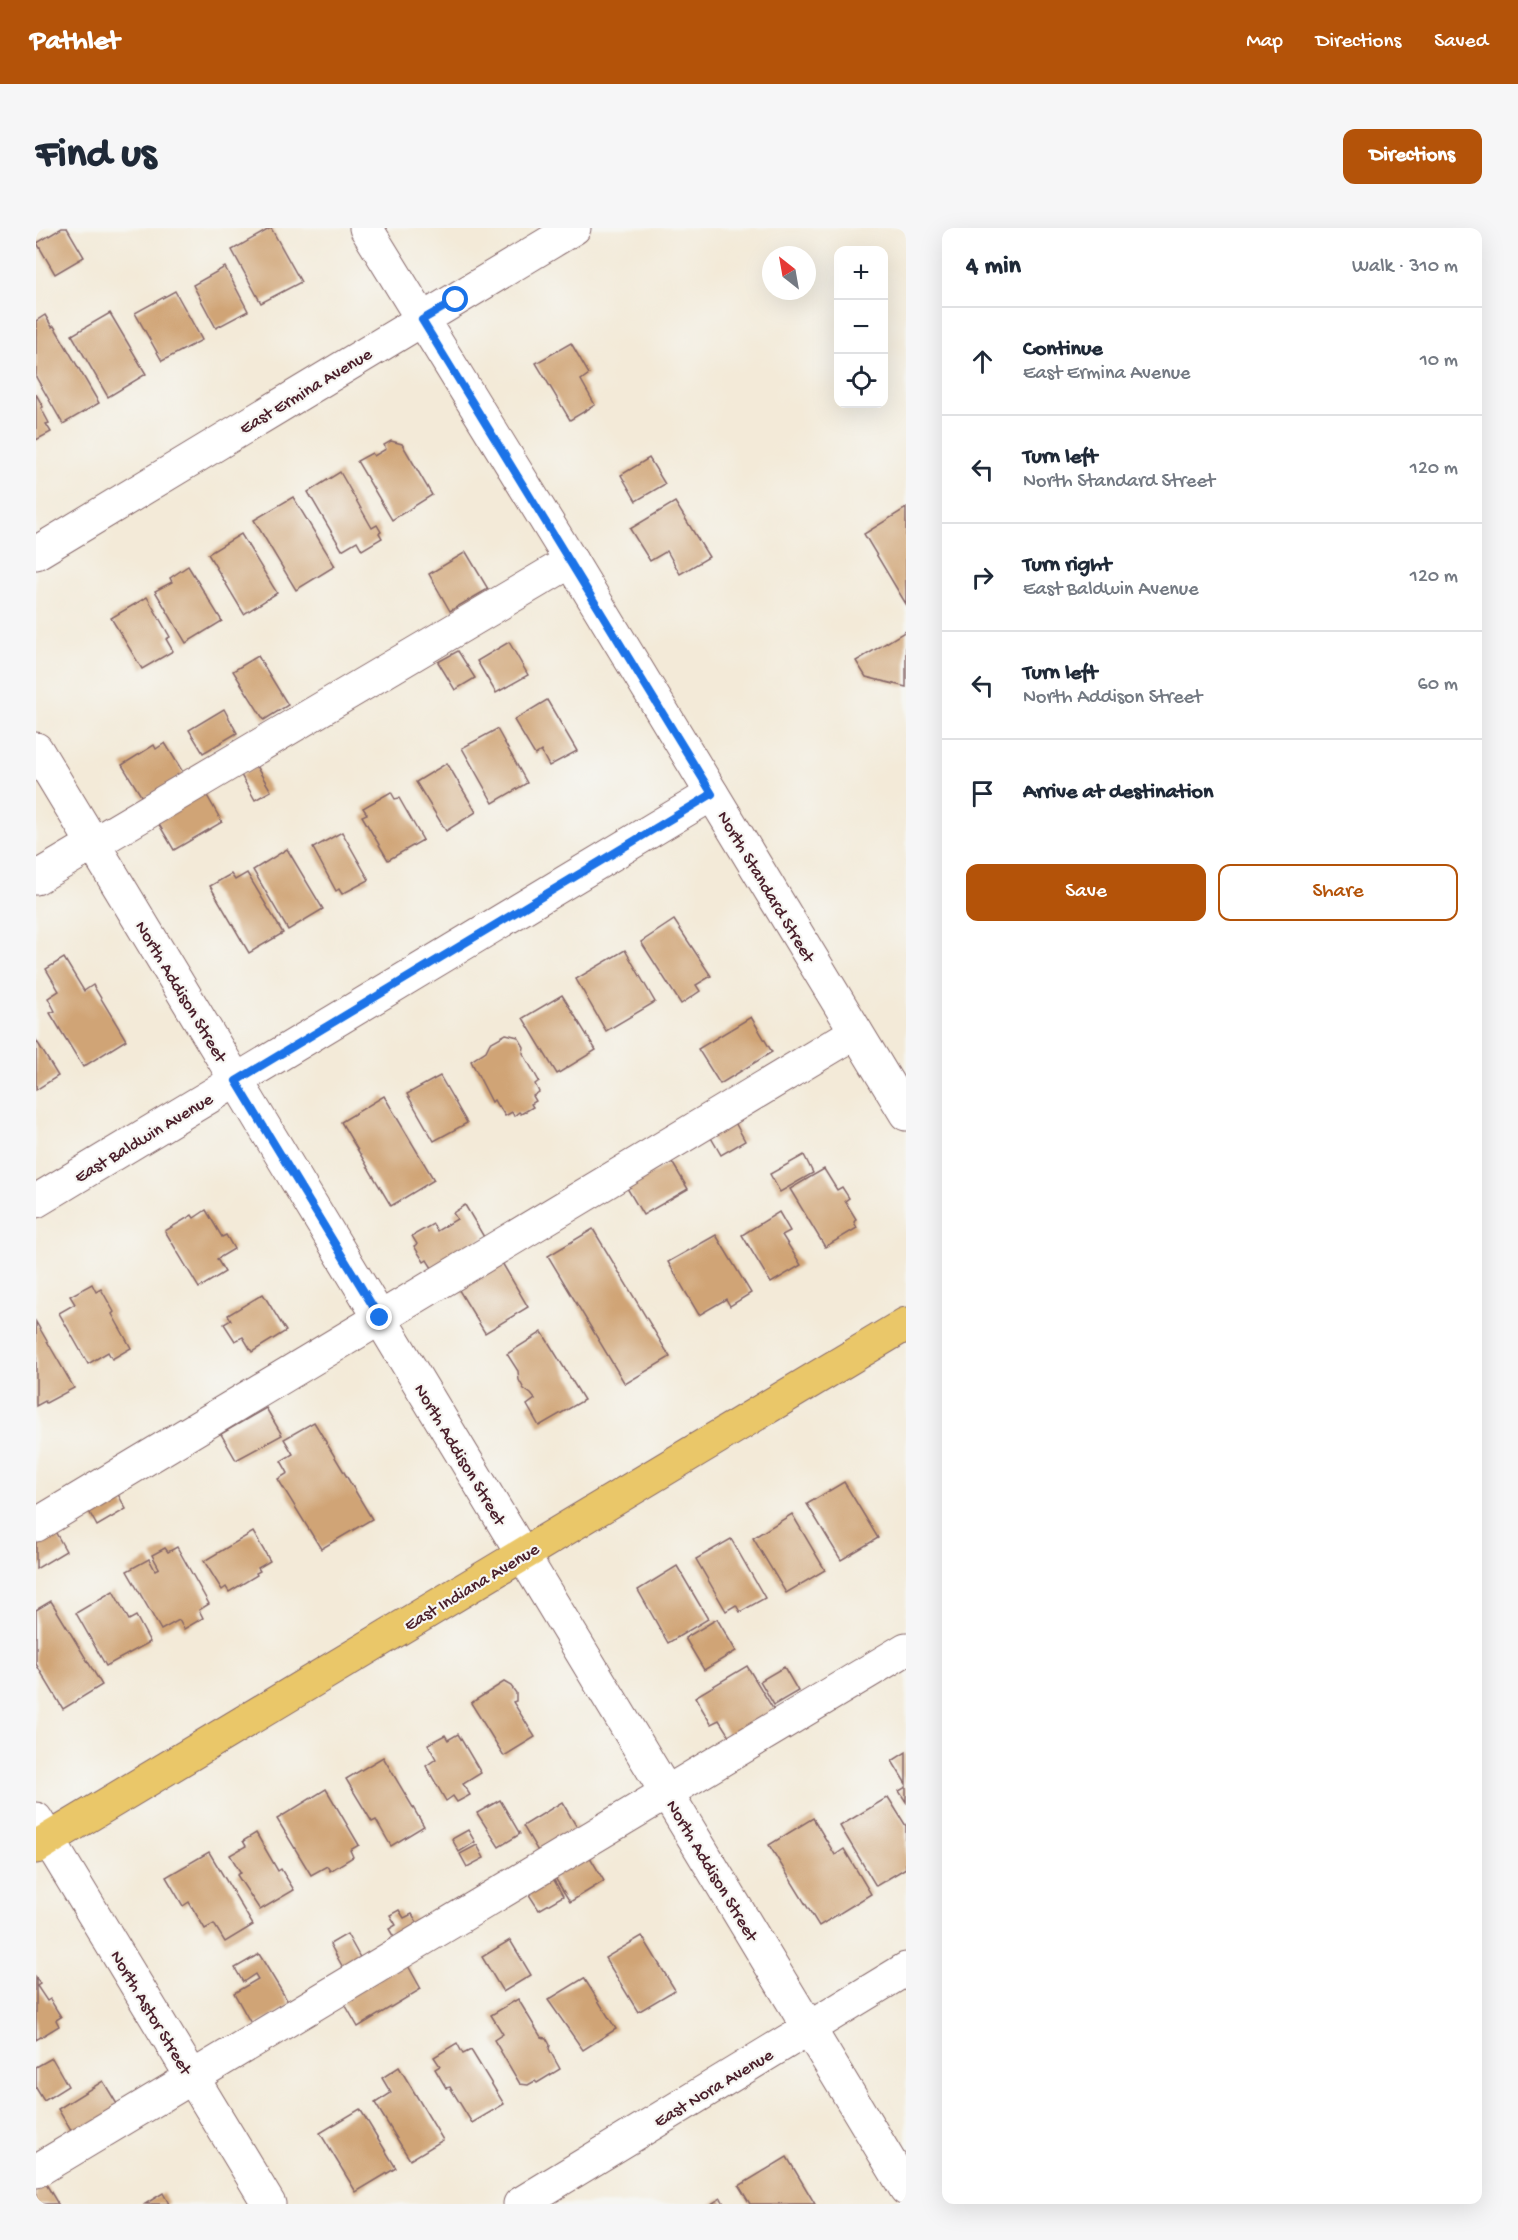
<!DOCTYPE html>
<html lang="en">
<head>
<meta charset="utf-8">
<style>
	:root { --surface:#fff; --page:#f6f6f7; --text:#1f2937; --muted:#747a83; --line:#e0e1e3; --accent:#b45309 }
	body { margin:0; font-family:"Gochi Hand",sans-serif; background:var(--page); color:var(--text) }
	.controls { position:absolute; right:18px; top:18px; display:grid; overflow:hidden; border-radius:12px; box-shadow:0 6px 24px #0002 }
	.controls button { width:54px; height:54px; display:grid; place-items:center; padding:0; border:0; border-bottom:2px solid var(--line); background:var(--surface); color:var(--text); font:30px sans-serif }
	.compass { position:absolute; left:726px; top:18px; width:54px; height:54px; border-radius:50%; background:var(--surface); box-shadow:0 6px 24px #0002; rotate:329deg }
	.stop { position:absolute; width:18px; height:18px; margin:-14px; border:4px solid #1a73e8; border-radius:50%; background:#fff }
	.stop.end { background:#1a73e8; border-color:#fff; box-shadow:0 2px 6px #0008 }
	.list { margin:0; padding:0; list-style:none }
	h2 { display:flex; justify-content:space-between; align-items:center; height:78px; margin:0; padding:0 24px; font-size:26px }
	h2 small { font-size:20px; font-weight:400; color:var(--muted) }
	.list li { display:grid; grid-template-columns:39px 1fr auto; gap:18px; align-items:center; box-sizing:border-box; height:108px; padding:0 24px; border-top:2px solid var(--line) }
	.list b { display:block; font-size:22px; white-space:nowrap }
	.list p { margin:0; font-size:20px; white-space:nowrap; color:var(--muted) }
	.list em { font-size:20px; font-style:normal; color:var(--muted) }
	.actions { display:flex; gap:12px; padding:18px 24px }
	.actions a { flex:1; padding:14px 0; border:2px solid var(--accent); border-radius:12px; text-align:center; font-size:21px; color:var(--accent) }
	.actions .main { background:var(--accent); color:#fff }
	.icon { flex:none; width:33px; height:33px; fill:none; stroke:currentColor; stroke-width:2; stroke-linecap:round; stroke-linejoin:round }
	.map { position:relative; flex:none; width:870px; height:1976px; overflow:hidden; border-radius:12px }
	header { display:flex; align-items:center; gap:36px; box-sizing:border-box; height:84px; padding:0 30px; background:var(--accent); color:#fff }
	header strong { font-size:28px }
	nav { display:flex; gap:33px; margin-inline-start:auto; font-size:21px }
	.intro { display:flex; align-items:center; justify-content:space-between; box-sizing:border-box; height:144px; padding:0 36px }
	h1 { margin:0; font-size:42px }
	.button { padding:15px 27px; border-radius:12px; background:var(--accent); color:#fff; font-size:21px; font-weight:700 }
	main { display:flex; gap:36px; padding:0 36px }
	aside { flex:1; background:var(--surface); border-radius:12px; box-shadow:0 6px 24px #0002 }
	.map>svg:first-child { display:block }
	.building { fill:#d0a476 }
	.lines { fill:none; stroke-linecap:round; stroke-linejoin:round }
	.minor-casing { stroke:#856668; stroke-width:35 }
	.major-casing { stroke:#856668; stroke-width:35 }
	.minor { stroke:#fff; stroke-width:33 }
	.major { stroke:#eac769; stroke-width:33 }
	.route { stroke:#1a73e8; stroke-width:8 }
	.labels { text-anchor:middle; stroke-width:4.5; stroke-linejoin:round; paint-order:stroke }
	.street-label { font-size:18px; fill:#4a1f2b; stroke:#f6f6f2 }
</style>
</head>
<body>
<header>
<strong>Pathlet</strong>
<nav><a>Map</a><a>Directions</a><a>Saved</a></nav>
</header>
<div class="intro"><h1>Find us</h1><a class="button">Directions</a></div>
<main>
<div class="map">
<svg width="870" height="1976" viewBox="0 0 870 1976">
	<rect width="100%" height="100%" fill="#f6f6f2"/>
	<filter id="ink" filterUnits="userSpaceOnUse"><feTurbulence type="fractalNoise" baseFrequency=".0167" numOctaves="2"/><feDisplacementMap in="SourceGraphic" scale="12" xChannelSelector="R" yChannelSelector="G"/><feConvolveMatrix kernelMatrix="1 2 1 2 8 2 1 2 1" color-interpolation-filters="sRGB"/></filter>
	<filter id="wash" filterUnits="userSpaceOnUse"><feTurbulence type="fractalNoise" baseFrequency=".008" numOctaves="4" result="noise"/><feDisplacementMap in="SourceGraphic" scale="24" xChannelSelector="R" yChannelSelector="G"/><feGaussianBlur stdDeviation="1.35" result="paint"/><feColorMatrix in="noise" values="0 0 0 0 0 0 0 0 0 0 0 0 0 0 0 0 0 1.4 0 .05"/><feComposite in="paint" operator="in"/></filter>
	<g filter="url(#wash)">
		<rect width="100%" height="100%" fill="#f3ead8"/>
		<g id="blocks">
			<g class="building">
				<polygon points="26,0 31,0 48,29 19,46 1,15"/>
				<polygon points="235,0 265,54 225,75 196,22"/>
				<polygon points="189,39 212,83 180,100 157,57"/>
				<polygon points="139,63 166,112 126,133 99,85"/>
				<polygon points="74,85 110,146 72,169 36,107"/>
				<polygon points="9,87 16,99 18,98 63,175 27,196 0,149 0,93"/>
				<polygon points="535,115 553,146 545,152 559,177 534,192 500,135"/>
				<polygon points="0,166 7,179 5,180 13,195 10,196 15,204 0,212"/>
				<polygon points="355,213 366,216 396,267 356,292 321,233 336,225 338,228 350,221 348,217"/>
				<polygon points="613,230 629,256 600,273 585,247"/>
				<polygon points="304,244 336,300 341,297 345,304 343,305 346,310 326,322 321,313 306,322 272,264"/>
				<polygon points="257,269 299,338 260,362 218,292"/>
				<polygon points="639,274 673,329 644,346 631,323 614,333 594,301"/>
				<polygon points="870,280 870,376 828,306"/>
				<polygon points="205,306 241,365 208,386 172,326"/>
				<polygon points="430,324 452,361 414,383 393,346"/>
				<polygon points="152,338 186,393 150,415 119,363 136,354 134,350"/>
				<polygon points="111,369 134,409 130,411 137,423 106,441 75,390"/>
				<polygon points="870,403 870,459 830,449 820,433"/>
				<polygon points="473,414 492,447 460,465 441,433"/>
				<polygon points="422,423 439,450 419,462 402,434"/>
				<polygon points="222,428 252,477 228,492 197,443"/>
				<polygon points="511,472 541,523 513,538 505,523 499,527 478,492"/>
				<polygon points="188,481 201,505 167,525 153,502"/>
				<polygon points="461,501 491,555 457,575 426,520"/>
				<polygon points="129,515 148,546 107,571 86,537 118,517 120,521"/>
				<polygon points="411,535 440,584 410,603 380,554"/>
				<polygon points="220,538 235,563 219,572 205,547"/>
				<polygon points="166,559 186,594 138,622 118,588"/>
				<polygon points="355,564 359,571 363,570 387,612 352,632 326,588 331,586 327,580"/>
				<polygon points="306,604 333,652 306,666 303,661 300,663 277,620"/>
				<polygon points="251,621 287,681 252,702 217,642"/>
				<polygon points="211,645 247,705 213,725 174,658 195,646 199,652"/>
				<polygon points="638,692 675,748 660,757 664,763 645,776 605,714"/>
				<polygon points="589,722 619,774 570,803 540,751"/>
				<polygon points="28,730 48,763 57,757 90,812 47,839 14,785 19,783 12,770 23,763 10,741"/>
				<polygon points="526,767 560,822 521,846 487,790"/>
				<polygon points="715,789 736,824 684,856 662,821"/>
				<polygon points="470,806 482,809 488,819 487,825 503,853 499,856 503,864 497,868 500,873 495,876 497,879 485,886 483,884 478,888 476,884 469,888 463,878 462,879 458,872 456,874 435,833 450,823 454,815"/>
				<polygon points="0,812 22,848 0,862"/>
				<polygon points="404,848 431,895 398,913 371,866"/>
				<polygon points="348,868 398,952 355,978 305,894"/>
				<polygon points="695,887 709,913 685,927 670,901"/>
				<polygon points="768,927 777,945 744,964 734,946"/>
				<polygon points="636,934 652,961 607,987 591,960"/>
				<polygon points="788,941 801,962 806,959 813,970 809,973 820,991 818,994 821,1000 789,1019 754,961"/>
				<polygon points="429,977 448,1009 396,1040 391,1032 388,1034 378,1018 381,1016 376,1008 397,996 401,1003 421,991 417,985"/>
				<polygon points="170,982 186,1009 190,1007 198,1021 181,1031 189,1044 163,1060 129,1003 156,987 158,990"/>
				<polygon points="743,984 754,1003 746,1007 765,1037 735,1055 706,1007"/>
				<polygon points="557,1001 634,1129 589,1156 512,1028"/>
				<polygon points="680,1007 715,1065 694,1078 690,1071 663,1087 632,1034"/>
				<polygon points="465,1033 492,1079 449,1105 421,1059"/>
				<polygon points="56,1056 60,1064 65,1061 78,1084 76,1086 95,1120 76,1131 72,1124 52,1136 23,1085 39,1076 34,1068"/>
				<polygon points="227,1066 250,1103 216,1124 207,1109 199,1113 188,1096 195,1092 192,1087"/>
				<polygon points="0,1094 38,1160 10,1175 9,1173 0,1178"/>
				<polygon points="506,1104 548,1172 503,1198 491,1177 499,1171 495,1166 488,1161 483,1152 482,1143 471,1126"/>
				<polygon points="230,1180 246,1207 200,1232 185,1206"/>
				<polygon points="278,1194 336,1291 285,1321 242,1251 252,1245 245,1233 257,1226 248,1211"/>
				<polygon points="808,1254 842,1310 805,1332 771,1276"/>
				<polygon points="78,1259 90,1281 61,1298 49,1276"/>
				<polygon points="756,1286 789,1342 750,1365 717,1310"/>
				<polygon points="16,1298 30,1323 0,1341 0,1307"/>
				<polygon points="217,1304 234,1333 222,1340 224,1343 220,1345 221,1347 193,1364 190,1359 186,1362 168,1333"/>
				<polygon points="695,1311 729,1370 704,1384 700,1377 690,1383 660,1331"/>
				<polygon points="141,1319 173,1376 163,1382 167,1390 148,1401 143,1392 125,1402 91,1343 113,1331 119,1342 123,1340 116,1327 129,1320 132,1324"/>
				<polygon points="641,1338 672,1391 632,1415 602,1362"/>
				<polygon points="77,1363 93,1392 100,1388 114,1414 70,1438 40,1385"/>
				<polygon points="15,1373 66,1457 27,1481 0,1436 0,1382"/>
				<polygon points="681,1391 700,1423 668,1442 649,1410"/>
				<polygon points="711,1438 739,1484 695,1511 683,1492 675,1496 659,1469"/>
				<polygon points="748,1439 762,1463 738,1477 724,1453"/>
				<polygon points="468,1454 475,1458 480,1465 480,1473 477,1474 499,1509 468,1528 435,1475"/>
				<polygon points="422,1506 445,1545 427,1556 434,1567 421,1574 417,1568 410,1573 390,1538 400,1531 392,1516 409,1507 412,1512"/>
				<polygon points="870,1524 870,1556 856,1533"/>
				<polygon points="347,1529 388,1598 355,1618 340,1592 336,1594 310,1551"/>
				<polygon points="870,1559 870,1574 863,1563"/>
				<polygon points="290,1561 323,1617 314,1622 317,1629 294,1643 291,1638 275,1647 241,1591"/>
				<polygon points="852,1569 870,1598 870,1640 840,1658 804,1598"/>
				<polygon points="464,1572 484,1606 463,1619 441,1585"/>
				<polygon points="526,1574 542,1601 503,1625 487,1598"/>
				<polygon points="777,1590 799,1627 808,1621 835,1666 783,1698 733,1617"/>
				<polygon points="432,1602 439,1614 423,1624 416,1611"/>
				<polygon points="220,1605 242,1643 245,1641 258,1662 224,1682 201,1647 205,1645 194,1627 210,1618 207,1613"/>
				<polygon points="441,1617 448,1630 431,1639 424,1626"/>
				<polygon points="173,1624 217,1697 189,1714 178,1696 169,1701 153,1674 147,1678 130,1649"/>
				<polygon points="551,1624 568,1653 534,1674 516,1645"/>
				<polygon points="515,1647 527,1668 503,1682 490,1662"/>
				<polygon points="363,1682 368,1690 376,1686 384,1699 360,1713 353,1701 360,1697 354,1687"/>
				<polygon points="311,1706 327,1735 310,1745 294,1716"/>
				<polygon points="606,1708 639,1762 602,1784 569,1730"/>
				<polygon points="474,1712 495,1747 467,1764 446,1729"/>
				<polygon points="223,1726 254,1777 217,1799 198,1765 222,1751 219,1746 207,1754 199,1740"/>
				<polygon points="370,1734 385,1761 322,1799 306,1771"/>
				<polygon points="0,1750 4,1756 1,1758 11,1773 14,1771 25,1789 20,1792 23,1798 0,1812"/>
				<polygon points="548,1750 580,1801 547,1822 512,1772"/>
				<polygon points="482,1771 505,1809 510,1810 514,1817 513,1821 524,1841 501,1855 499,1853 492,1857 484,1856 458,1812 467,1806 455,1787"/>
				<polygon points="421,1815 427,1826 435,1822 468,1876 436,1895 414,1859 410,1860 399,1841 404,1838 398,1829"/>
				<polygon points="16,1830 32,1858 8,1873 0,1860 0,1839"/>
				<polygon points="363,1839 407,1912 374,1932 339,1875 355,1865 346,1850"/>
				<polygon points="67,1853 84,1881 38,1908 22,1881"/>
				<polygon points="324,1881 360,1940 320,1964 284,1905"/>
				<polygon points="751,1929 779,1976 714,1976 703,1958"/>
				<polygon points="7,1951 22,1976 0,1976 0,1956"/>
				<polygon points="127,1965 133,1976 109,1976"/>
				<polygon points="685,1970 688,1976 675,1976"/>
			</g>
		</g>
	</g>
	<g filter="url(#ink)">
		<use href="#blocks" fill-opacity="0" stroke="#856668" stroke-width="1.5"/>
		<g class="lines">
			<defs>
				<g id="minor">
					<polyline points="330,0 535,333 870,886"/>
					<polyline points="0,325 538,0"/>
					<polyline points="0,521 870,1961"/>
					<polyline points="0,650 535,333"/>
					<polyline points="0,973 676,566"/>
					<polyline points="0,1297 820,804"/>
					<polyline points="0,1591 233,1976"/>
					<polyline points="0,1943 870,1421"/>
					<polyline points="484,1976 870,1741"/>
				</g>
				<polyline id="major" points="0,1619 870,1096"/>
			</defs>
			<use href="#minor" class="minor-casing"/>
			<use href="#major" class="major-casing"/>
			<use href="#minor" class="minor"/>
			<use href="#major" class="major"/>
		</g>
	</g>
	<g class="lines" filter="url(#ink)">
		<polyline class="route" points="344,1090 200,853 676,566 386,92 420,72"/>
	</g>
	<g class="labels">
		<g class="street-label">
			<text transform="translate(269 162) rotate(-31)" y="6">East Ermina Avenue</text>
			<text transform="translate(731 658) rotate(59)" y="6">North Standard Street</text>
			<text transform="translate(146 763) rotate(59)" y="6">North Addison Street</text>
			<text transform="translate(107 909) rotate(-31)" y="6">East Baldwin Avenue</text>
			<text transform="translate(425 1226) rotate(59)" y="6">North Addison Street</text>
			<text transform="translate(435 1358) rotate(-31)" y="6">East Indiana Avenue</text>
			<text transform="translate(677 1642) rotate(59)" y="6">North Addison Street</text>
			<text transform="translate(116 1784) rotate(59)" y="6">North Astor Street</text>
			<text transform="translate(677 1859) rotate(-31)" y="6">East Nora Avenue</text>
		</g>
	</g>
</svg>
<div class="controls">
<button>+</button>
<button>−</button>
<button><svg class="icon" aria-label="locate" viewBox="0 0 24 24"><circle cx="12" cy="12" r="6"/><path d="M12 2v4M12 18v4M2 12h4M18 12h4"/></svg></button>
</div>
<svg class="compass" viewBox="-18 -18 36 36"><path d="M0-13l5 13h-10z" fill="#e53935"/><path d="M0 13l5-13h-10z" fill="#747a83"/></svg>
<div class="stop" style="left:420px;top:72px"></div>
<div class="stop end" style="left:344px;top:1090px"></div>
</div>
<aside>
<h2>4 min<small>Walk · 310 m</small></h2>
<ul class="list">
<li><svg class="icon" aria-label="ahead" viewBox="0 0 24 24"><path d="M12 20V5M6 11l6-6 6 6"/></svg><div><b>Continue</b><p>East Ermina Avenue</p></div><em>10 m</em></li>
<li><svg class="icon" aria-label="left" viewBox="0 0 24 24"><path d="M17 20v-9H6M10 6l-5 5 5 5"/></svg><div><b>Turn left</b><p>North Standard Street</p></div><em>120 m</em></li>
<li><svg class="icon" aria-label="right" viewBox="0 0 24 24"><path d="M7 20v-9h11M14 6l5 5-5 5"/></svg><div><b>Turn right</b><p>East Baldwin Avenue</p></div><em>120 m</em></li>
<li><svg class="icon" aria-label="left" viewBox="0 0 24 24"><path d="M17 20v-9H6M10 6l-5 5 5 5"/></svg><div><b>Turn left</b><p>North Addison Street</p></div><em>60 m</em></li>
<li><svg class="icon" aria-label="arrive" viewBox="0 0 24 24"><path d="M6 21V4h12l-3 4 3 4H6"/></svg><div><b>Arrive at destination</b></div></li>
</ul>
<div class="actions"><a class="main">Save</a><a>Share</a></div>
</aside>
</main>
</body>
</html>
